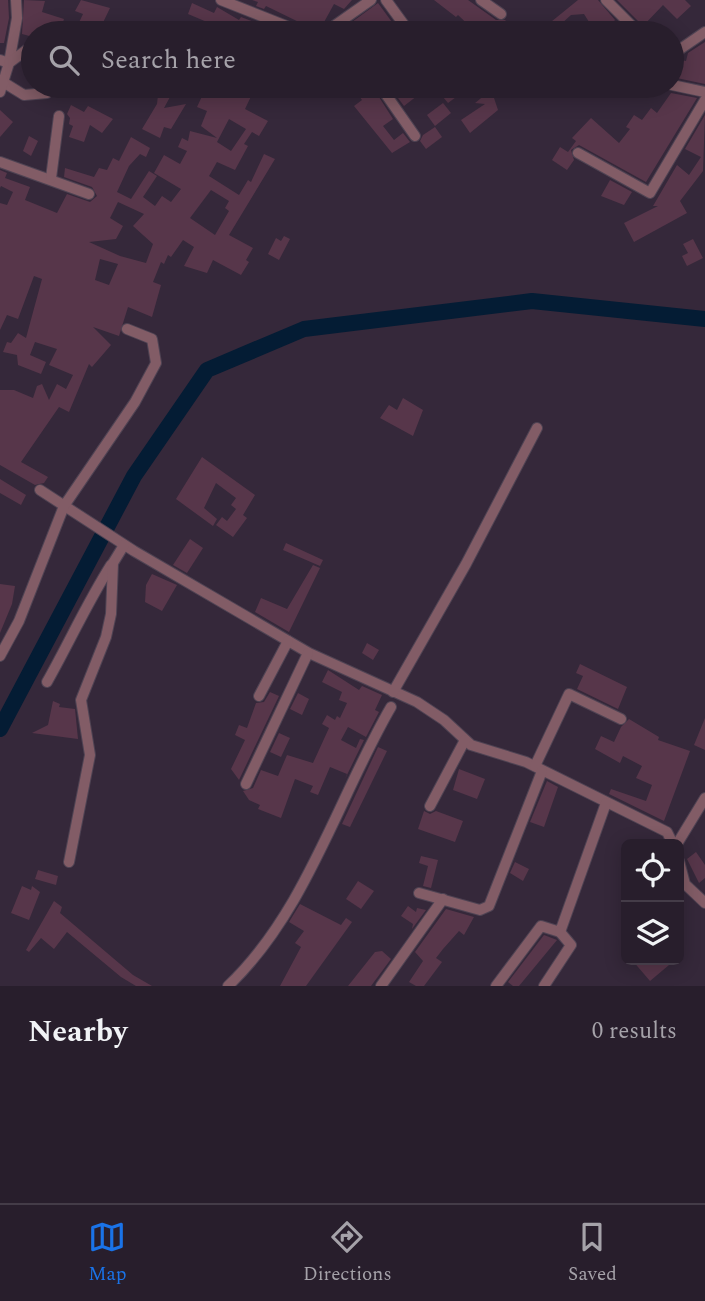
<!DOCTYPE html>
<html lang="en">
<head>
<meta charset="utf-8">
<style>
	:root { --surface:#281e2c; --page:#342b38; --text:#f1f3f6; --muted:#a5a2a9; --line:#443c48; --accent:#1a73e8 }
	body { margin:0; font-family:Spectral,serif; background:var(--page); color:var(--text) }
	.controls { position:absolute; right:21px; bottom:21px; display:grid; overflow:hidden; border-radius:10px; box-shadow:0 4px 18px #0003 }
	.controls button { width:63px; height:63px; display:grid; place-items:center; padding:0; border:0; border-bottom:2px solid var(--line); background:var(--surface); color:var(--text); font:35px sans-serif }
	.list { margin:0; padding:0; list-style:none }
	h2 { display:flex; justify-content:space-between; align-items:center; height:91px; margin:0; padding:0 28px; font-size:30px }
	h2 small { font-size:23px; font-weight:400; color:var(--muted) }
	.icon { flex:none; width:38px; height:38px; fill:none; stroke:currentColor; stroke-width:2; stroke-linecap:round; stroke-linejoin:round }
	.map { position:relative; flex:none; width:705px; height:986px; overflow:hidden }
	.search { position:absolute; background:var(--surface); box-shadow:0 4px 18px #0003; left:21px; right:21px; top:21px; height:77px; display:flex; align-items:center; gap:18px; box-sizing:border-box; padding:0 24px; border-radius:38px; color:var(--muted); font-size:26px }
	.sheet { height:217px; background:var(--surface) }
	nav { display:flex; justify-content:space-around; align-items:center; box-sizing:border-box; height:98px; border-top:2px solid var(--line); background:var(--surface); font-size:19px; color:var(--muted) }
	nav a { display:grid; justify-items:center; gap:4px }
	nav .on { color:var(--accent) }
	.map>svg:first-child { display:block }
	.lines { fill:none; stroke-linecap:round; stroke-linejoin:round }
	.river { stroke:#041c34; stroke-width:16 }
	.building { fill:#57364a; fill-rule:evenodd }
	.minor-casing { stroke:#4f4353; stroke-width:12 }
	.minor { stroke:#825c66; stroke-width:10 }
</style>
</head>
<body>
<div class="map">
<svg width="705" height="986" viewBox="0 0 705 986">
	<rect width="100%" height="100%" fill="#35283a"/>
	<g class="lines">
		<polyline class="river" points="0,729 134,476 207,370 304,329 532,301 705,319"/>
	</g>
	<g class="building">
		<polygon points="0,0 8,0 9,18 4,43 0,43"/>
		<polygon points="24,0 45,1 42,12 64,19 61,28 54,26 52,33 33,33 33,37 22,34"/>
		<polygon points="81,0 110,8 98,33 74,33 83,14 75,11"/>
		<polygon points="252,0 352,0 344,9 334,4 323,24 313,33 307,26 266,6 264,9 256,6 258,2"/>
		<polygon points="434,0 468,0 496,20 506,20 493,33 477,33 458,15 456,17"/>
		<polygon points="578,0 598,0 615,20 607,29 596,33 584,14 571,15 551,33 546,26"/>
		<polygon points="617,0 685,0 691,6 677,19 663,5 643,26"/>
		<polygon points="192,3 214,13 217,7 239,20 241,17 283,33 272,33 260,26 257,33 233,33 188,14"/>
		<polygon points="378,3 397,29 390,33 337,33"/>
		<polygon points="705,42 705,84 672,77 672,68 681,60 686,61 688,53"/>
		<path d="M192,86h25l22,10 5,-10h12l-11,23 23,12 -9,15 -7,-4 -8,12 4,2 -13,24 -18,-8 -8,14 30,19 9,-15 3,2 13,-28 11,5 -46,76 24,13 -7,12 3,2 -8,13 -28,-15 -6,13 -23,-7 10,-19 -11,-7 -12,17 -3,-2 -4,9 -3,-2 -8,20 8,3 -9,32 -24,-10 -9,29 -26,-9 18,18 -19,22 -3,-3 -20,48 -10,-5 -38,55 27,15 -4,6 -9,2 -35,-20v-75h14l19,8 4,-12 5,-2 7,16 8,-16 9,5 7,-14 -24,-10 8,-16 -22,-7 -5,13 16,7 -5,12 -23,-9 -1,-10 -14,-3 4,-10 4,1 7,-10 8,5 16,-59 -8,-3 -16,43 -11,-4 -7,15v-127l7,2 6,-13 -12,-6 -1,2v-18l7,3 -2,5 25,9 -5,13 32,13 10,-19 23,8 7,-6 -5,-9 -28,-10 1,-9 29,9 5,-9 8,2 6,-12 6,3 12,-24 19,11 -4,9 -6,-3 -11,12 -12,26 14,7 18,-28 8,5 -14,21 12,9 7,-10 9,6 10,-13 -27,-16 10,-18 16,9 7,-13 -9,-4 4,-9 6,3 2,-10 27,7 -16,-12 6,-15 -10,-4 7,-15zM229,119l17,10 -15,22 -14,-9zM211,190l18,11 -4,7 4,3 -14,24 -25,-17zM118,202l26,12 -11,12 20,18 -7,19 -26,-7 -31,-14 27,-3 7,-13 -13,-8zM100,259l18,5 -9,21 -14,-5z"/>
		<polygon points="352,86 372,86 393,119 383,126 394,140 403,133 410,142 392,153 354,106 362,100"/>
		<polygon points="389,86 425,86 426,89 404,106"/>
		<polygon points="442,86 471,86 448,103 443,97"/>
		<polygon points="487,86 521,86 494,98 498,110 470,133 461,120 485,104 475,103 491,90"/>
		<polygon points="671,93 697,98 646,182 579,145 571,150 574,160 567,170 552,160 560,147 568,152 576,141 572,138 591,118 619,143 630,129 626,127 634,115 642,120 651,108 657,113"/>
		<polygon points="158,95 170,97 164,108 186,104 171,129 164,127 160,138 142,129 157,104"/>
		<polygon points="443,103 451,113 435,126 427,115"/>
		<polygon points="71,105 84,112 88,106 113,119 102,133 90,125 84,142 69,137 73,126 69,124 70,118 67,114"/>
		<polygon points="0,110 13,122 0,137"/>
		<polygon points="705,115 703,171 680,201 687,213 634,242 624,223 658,206 653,206 677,165 689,175 701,157 685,149"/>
		<polygon points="435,127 442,137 426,149 420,141 423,135"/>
		<polygon points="29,136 38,141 31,156 23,151"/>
		<polygon points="610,180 632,192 624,205 601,196"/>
		<polygon points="284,236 290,239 279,260 268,254 276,238 281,241"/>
		<polygon points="693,239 703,258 687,266 682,256 688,253 683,244"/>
		<polygon points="403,398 423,410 413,436 380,418 389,405 397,410"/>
		<polygon points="202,457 255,495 243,515 247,518 233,537 216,525 222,517 227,521 236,509 231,505 236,498 216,483 204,508 217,519 213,526 176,499"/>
		<polygon points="0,479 26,495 21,505 0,493"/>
		<polygon points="190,539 203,548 187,573 173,565"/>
		<polygon points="286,543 323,560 320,566 283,550"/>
		<polygon points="313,565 320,568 289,632 255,612 261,598 287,609"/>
		<polygon points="152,574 177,585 162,611 145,602 146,585"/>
		<polygon points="0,584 15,586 12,604 0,633"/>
		<polygon points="367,643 379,650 373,660 362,653"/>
		<polygon points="580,664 627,687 618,709 577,689 583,676 576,673"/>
		<polygon points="328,670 359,690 362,686 382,695 375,710 379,712 366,737 348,727 341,740 356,748 360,739 364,740 345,779 347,774 330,767 318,795 310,792 313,786 295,779 281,818 258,809 260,805 249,800 243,791 253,788 261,770 278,776 287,755 313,763 329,728 322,724 327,715 335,720 337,716 340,718 347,703 339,700 342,692 322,682"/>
		<polygon points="270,692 279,696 239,780 231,769 245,740 235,735 239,725 247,728 256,703 264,702"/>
		<polygon points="298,693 309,699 302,715 290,709"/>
		<polygon points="53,701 60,704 59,707 75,709 78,739 32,733 48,725"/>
		<polygon points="705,718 705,750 694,745"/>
		<polygon points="629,719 659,737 658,740 690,751 664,821 609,794 611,789 646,801 652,785 636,778 642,766 623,756 620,763 595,749 601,736 614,742 621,727"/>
		<polygon points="279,733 290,738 281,757 270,752"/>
		<polygon points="378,747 387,751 350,827 342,824"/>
		<polygon points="459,769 485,779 477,799 453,790"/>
		<polygon points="547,781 558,787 544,827 530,822"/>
		<polygon points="424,811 430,814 436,811 463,821 455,842 418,829"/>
		<polygon points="696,852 705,865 705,878 699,883 687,859"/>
		<polygon points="421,856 438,860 431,888 423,886 428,866 419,863"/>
		<polygon points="515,862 529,869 523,881 510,873"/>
		<polygon points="38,870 58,876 56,885 35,879"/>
		<polygon points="358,881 374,891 361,909 346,899"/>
		<polygon points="22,886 31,890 32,886 40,892 29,920 11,913"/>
		<polygon points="54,901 62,907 60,913 133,975 152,986 136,986 121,977 67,932 54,949 41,938 29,952 26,950"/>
		<polygon points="300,904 341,925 346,918 352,922 306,986 280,986 301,947 295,943 304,931 289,922"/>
		<polygon points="408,906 416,912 417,908 426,910 412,929 413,924 401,916"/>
		<polygon points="446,909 474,917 464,935 459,931 443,949 436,958 442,962 424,986 416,986 409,982 423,961 415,952"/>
		<polygon points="544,935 557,940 519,986 513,986 508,982"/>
		<polygon points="382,951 391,959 371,986 348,986 375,952"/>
		<polygon points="632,960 664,960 669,965 650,981"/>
	</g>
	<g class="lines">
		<defs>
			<g id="minor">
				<polyline points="221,0 304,33"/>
				<polyline points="386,0 410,33"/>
				<polyline points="481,0 501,14"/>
				<polyline points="606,0 639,33"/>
				<polyline points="324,33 371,0"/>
				<polyline points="650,33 658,33"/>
				<polyline points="0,60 9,63 17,18 16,0"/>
				<polyline points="672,60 676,52 705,32"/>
				<polyline points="3,82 24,95 47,93"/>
				<polyline points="672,85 705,92"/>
				<polyline points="380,86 415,136"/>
				<polyline points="433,86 437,92"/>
				<polyline points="0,92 9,63 33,45"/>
				<polyline points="578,153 650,193 705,100"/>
				<polyline points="0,162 89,194"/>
				<polyline points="51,178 59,116"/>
				<polyline points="40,490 134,551 309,653 417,702 444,720 471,745 526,762 667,832 673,844"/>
				<polyline points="0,656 19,621 64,506 135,402 156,363 152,339 127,329"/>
				<path d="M47,682c22,-39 40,-79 64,-117"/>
				<polyline points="393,692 466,564 537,428"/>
				<polyline points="259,696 288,641"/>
				<polyline points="535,766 569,694 621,719"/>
				<polyline points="246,784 308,653"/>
				<polyline points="430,806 465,740"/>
				<polyline points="677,844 705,798"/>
				<polyline points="679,861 685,884 705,903"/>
				<polyline points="69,862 90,755 81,700 106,637 111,614 113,563 124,545"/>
				<polyline points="419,893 480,910 489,906 542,771"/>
				<path d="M228,986c78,-74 110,-188 163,-279"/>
				<polyline points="381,986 443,899"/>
				<polyline points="496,986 541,926 560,932 606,803"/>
				<polyline points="544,986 571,945 560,932"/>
			</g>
		</defs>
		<use href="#minor" class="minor-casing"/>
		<use href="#minor" class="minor"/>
	</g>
</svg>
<div class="controls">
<button><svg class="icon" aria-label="locate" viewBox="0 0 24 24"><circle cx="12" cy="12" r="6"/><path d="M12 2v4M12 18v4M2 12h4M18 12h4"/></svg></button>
<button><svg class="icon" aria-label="layers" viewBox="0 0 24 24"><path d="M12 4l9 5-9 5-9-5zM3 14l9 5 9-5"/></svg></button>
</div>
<div class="search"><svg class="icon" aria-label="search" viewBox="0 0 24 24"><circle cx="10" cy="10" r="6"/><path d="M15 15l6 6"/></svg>Search here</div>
</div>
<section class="sheet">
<h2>Nearby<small>0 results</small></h2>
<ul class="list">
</ul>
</section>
<nav>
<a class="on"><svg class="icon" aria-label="map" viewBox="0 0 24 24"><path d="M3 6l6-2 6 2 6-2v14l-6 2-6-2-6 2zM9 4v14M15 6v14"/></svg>Map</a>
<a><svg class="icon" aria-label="directions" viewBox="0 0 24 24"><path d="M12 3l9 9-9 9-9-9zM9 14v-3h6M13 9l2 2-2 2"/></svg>Directions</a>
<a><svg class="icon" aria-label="saved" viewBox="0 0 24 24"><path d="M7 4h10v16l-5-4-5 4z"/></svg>Saved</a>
</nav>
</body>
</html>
